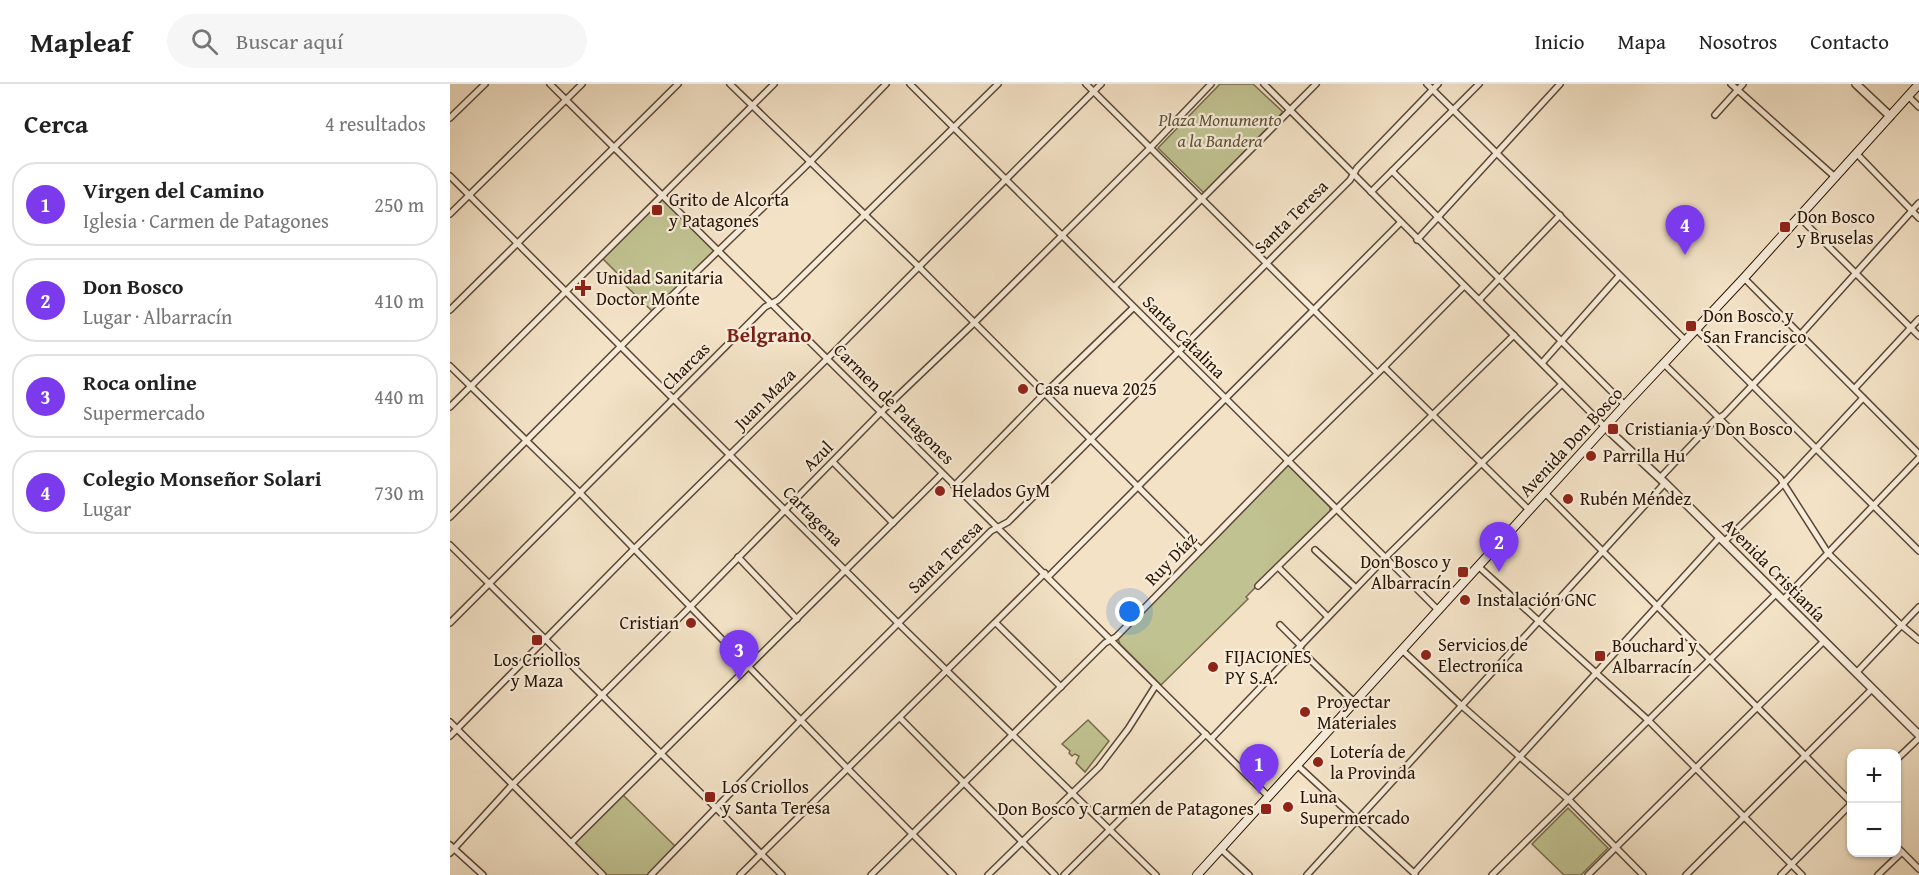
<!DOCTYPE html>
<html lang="es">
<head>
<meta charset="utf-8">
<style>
	:root { --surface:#fff; --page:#f6f6f6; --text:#222; --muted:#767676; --line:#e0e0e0; --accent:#7c3aed }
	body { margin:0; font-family:"Gentium Book Plus",serif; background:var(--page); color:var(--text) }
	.controls { position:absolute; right:18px; bottom:18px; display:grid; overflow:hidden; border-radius:12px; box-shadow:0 2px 4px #0004 }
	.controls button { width:54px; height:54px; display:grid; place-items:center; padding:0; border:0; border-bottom:2px solid var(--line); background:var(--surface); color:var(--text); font:30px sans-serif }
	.you { position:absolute; left:680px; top:528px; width:21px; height:21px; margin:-15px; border:4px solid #fff; border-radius:50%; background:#1a73e8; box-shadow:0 0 0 9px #1a73e833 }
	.badge { display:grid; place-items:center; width:39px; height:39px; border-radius:50%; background:var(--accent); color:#fff; font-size:20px; font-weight:700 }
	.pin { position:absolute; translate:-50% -50px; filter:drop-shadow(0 2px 3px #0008) }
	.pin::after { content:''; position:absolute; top:32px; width:21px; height:18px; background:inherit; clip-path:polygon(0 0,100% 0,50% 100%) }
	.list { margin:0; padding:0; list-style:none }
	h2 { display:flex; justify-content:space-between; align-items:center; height:78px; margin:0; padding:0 24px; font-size:26px }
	h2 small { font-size:20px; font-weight:400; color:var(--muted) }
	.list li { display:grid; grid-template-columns:39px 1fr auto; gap:18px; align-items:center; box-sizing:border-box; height:84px; margin:0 12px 12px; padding:0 12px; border:2px solid var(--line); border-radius:24px }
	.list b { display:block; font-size:22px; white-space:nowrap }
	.list p { margin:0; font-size:20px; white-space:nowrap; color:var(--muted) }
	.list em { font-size:20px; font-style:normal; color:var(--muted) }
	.icon { flex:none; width:33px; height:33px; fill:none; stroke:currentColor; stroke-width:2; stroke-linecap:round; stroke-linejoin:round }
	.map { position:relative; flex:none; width:1469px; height:791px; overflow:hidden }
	header { display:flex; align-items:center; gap:36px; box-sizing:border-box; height:84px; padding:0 30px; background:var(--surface); border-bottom:2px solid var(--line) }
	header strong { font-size:28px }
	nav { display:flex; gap:33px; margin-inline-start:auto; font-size:21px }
	.search { width:420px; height:54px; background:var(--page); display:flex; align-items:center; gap:15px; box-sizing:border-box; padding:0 21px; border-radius:33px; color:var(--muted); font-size:22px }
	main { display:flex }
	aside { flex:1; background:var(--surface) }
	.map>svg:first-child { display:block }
	.green { fill:#c1c291; stroke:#756c4a; stroke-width:1.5 }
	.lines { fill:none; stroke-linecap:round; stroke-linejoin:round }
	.minor-casing { stroke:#5c4834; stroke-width:8 }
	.tertiary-casing { stroke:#5c4834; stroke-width:10 }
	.secondary-casing { stroke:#291504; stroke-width:10 }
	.minor { stroke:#f7ecda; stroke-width:5 }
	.tertiary { stroke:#f7ecda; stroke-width:7 }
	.secondary { stroke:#f7ecda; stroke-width:8 }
	.poi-dot { fill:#8f2418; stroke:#f7ecda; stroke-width:2 }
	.labels { text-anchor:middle; stroke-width:4.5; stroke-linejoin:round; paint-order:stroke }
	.park-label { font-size:18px; font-style:italic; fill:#5e5235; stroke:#f7ecda }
	.poi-label { font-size:18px; fill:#291504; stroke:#f7ecda; text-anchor:start }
	.street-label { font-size:18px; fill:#291504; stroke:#f7ecda }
	.quarter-label { font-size:21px; font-weight:bold; fill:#7a1f14; stroke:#f7ecda }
</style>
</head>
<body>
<header>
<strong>Mapleaf</strong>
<div class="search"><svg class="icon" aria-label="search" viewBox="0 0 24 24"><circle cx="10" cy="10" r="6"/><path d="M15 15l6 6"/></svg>Buscar aquí</div>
<nav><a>Inicio</a><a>Mapa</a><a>Nosotros</a><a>Contacto</a></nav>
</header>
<main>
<aside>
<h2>Cerca<small>4 resultados</small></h2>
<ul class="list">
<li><span class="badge">1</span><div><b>Virgen del Camino</b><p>Iglesia · Carmen de Patagones</p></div><em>250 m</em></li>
<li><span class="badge">2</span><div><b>Don Bosco</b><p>Lugar · Albarracín</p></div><em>410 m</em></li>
<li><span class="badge">3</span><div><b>Roca online</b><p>Supermercado</p></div><em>440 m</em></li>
<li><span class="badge">4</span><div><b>Colegio Monseñor Solari</b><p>Lugar</p></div><em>730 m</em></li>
</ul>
</aside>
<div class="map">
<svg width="1469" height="791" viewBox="0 0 1469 791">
	<rect width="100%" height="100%" fill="#f3e2c6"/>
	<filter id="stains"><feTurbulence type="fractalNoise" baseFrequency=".00333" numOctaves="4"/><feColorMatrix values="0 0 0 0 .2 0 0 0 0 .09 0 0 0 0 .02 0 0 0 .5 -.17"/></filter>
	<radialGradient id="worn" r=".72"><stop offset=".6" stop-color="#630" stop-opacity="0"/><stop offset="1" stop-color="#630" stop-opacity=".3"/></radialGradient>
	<g class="green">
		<polygon points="770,0 803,0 833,28 754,109 708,64"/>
		<polygon points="212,111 268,167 204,229 173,199 175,197 151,173"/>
		<polygon points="836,382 839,382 880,423 880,428 796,513 798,515 711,601 670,560 668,555"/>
		<polygon points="638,636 659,657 635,688 626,679 629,672 625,670 622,672 619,669 620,667 612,660"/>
		<polygon points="171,709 227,764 201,791 153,791 121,759"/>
		<polygon points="1118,724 1158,764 1131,791 1114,791 1082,760"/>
	</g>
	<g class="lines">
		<defs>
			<g id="minor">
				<polyline points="100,0 818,712"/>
				<polyline points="280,0 469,183 751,466"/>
				<polyline points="460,0 988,526"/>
				<polyline points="636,0 927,289"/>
				<polyline points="814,0 1155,343"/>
				<polyline points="977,0 1235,256"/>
				<polyline points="1281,0 1385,93"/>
				<polyline points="1458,12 1469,23"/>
				<polyline points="1265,31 1293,0"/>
				<polyline points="0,34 35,0"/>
				<polyline points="1406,69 1469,134"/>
				<polyline points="942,87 1175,321"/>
				<polyline points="0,92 448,539 706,791"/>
				<polyline points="921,108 1029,0"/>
				<polyline points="0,130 132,0"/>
				<polyline points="1349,133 1469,252"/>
				<polyline points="967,156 1110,0"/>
				<polyline points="1294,194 1469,370"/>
				<polyline points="664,203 866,0"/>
				<polyline points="1029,216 1110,131"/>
				<polyline points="0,226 228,0"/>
				<polyline points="1246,245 1469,467"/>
				<polyline points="1092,279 1169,192"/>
				<polyline points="1213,279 1330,394 1378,469 1451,541 1469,556"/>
				<polyline points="0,282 130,409 398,685 503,791"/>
				<polyline points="934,283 1079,426"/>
				<polyline points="1405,304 1469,235"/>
				<polyline points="0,323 324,0"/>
				<polyline points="383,378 443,439"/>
				<polyline points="1210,394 1264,337 1274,331 1351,250 1469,119"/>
				<polyline points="504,402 595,309 683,224"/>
				<polyline points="1095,409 1402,719"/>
				<polyline points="0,433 204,229 360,78 436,0"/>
				<polyline points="1274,458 1334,399 1413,314"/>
				<polyline points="0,461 265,723 332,791"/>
				<polyline points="865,466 906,504"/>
				<polyline points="288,473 347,535"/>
				<polyline points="1028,482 1199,637 1352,791"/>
				<polyline points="828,483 878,533"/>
				<polyline points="598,493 950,139"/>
				<polyline points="808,502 1064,251"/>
				<polyline points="1333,516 1469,374"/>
				<polyline points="0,539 315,223 328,216 548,0"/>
				<polyline points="546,539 611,603"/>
				<polyline points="830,541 851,562"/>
				<polyline points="849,565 904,618"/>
				<polyline points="952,566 1012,622 1119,716 1193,791"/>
				<polyline points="1406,589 1469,523"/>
				<polyline points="450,634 605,791"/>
				<polyline points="0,638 153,791"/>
				<polyline points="0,652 184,465 378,274 651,0"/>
				<polyline points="761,655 936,473 1112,300"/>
				<polyline points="1446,676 1469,654"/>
				<polyline points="847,681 965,790"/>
				<polyline points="121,759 492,390"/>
				<polyline points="0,761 33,791"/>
				<polyline points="1446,762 1469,785"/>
				<polyline points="771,765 799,791"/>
				<polyline points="0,769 62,701 240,523 430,329 524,239 700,64 761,0"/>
				<polyline points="964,789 1270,453"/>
				<polyline points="201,791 351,636 541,447 558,438 900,96 907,84 988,0"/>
				<polyline points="290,791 595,489"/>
				<polyline points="421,791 655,559 666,553 838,377 934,283 1014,202"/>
				<polyline points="538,791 649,683 678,645 706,601"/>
				<polyline points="614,791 756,650"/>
				<polyline points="857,791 1215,399"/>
				<polyline points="1042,791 1326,510"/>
				<polyline points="1138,791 1374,557"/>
				<polyline points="1236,791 1422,605"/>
				<polyline points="1331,791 1402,719"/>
				<polyline points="1428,791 1452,768"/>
			</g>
			<g id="tertiary">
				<polyline points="1406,0 1440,32"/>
				<polyline points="1155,343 1215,399 1469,651"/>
			</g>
			<polyline id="secondary" points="747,791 1175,321 1294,194 1469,0"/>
		</defs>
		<use href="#minor" class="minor-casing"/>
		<use href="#tertiary" class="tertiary-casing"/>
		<use href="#secondary" class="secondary-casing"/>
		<use href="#minor" class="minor"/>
		<use href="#tertiary" class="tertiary"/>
		<use href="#secondary" class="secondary"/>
	</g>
	<g class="poi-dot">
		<rect x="201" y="120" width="12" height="12" rx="3"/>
		<rect x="1329" y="137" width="12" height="12" rx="3"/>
		<path d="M130 195h6v6h6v6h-6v6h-6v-6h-6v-6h6z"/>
		<rect x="1235" y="236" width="12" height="12" rx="3"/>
		<circle cx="573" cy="305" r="6"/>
		<rect x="1157" y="339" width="12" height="12" rx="3"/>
		<circle cx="1141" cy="372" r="6"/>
		<circle cx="490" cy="407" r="6"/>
		<circle cx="1118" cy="415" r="6"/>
		<rect x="1007" y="482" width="12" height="12" rx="3"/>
		<circle cx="1015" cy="516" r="6"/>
		<circle cx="241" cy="539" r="6"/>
		<rect x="81" y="550" width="12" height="12" rx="3"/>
		<circle cx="976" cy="571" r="6"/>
		<rect x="1144" y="566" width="12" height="12" rx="3"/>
		<circle cx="763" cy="583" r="6"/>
		<circle cx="855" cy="628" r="6"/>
		<circle cx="868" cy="678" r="6"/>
		<rect x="254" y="707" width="12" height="12" rx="3"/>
		<circle cx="838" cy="723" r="6"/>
		<rect x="810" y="719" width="12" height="12" rx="3"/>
	</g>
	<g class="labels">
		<g class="park-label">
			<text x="770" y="42">Plaza Monumento<tspan x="770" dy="21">a la Bandera</tspan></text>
		</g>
		<g class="poi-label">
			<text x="219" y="122">Grito de Alcorta<tspan x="219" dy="21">y Patagones</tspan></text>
			<text x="1347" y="139">Don Bosco<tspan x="1347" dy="21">y Bruselas</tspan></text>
			<text x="146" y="200">Unidad Sanitaria<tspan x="146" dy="21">Doctor Monte</tspan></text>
			<text x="1253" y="238">Don Bosco y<tspan x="1253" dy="21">San Francisco</tspan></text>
			<text x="585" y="311">Casa nueva 2025</text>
			<text x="1175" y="351">Cristiania y Don Bosco</text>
			<text x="1153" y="378">Parrilla Hu</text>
			<text x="502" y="413">Helados GyM</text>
			<text x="1130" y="421">Rubén Méndez</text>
			<text x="1001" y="484" text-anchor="end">Don Bosco y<tspan x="1001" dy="21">Albarracín</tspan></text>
			<text x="1027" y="522">Instalación GNC</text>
			<text x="229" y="545" text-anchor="end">Cristian</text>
			<text x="988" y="567">Servicios de<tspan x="988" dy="21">Electronica</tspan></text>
			<text x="1162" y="568">Bouchard y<tspan x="1162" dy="21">Albarracín</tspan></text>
			<text x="775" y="579">FIJACIONES<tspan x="775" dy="21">PY S.A.</tspan></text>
			<text x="87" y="582" text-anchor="middle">Los Criollos<tspan x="87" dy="21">y Maza</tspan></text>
			<text x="867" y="624">Proyectar<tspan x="867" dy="21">Materiales</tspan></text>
			<text x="880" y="674">Lotería de<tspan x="880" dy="21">la Provinda</tspan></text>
			<text x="272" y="709">Los Criollos<tspan x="272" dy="21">y Santa Teresa</tspan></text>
			<text x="850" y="719">Luna<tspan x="850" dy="21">Supermercado</tspan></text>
			<text x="804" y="731" text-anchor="end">Don Bosco y Carmen de Patagones</text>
		</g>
		<g class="street-label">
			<text transform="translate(841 133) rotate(-45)" y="6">Santa Teresa</text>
			<text transform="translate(734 253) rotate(45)" y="6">Santa Catalina</text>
			<text transform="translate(236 282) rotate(-45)" y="6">Charcas</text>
			<text transform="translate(315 315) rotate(-45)" y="6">Juan Maza</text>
			<text transform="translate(444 320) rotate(45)" y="6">Carmen de Patagones</text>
			<text transform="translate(1121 358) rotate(-47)" y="6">Avenida Don Bosco</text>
			<text transform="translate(368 372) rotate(-45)" y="6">Azul</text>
			<text transform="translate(363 432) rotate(45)" y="6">Cartagena</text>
			<text transform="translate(495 473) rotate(-44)" y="6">Santa Teresa</text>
			<text transform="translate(721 475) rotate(-46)" y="6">Ruy Díaz</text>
			<text transform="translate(1324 486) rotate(45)" y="6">Avenida Cristianía</text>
		</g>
		<g class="quarter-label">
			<text x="319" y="258">Belgrano</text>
		</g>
	</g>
	<rect width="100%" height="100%" filter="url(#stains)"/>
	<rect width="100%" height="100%" fill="url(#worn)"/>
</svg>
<div class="controls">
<button>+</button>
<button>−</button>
</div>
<div class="you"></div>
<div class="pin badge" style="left:809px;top:710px">1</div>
<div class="pin badge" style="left:1049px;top:488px">2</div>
<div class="pin badge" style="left:289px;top:596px">3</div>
<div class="pin badge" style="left:1235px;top:171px">4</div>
</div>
</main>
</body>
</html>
